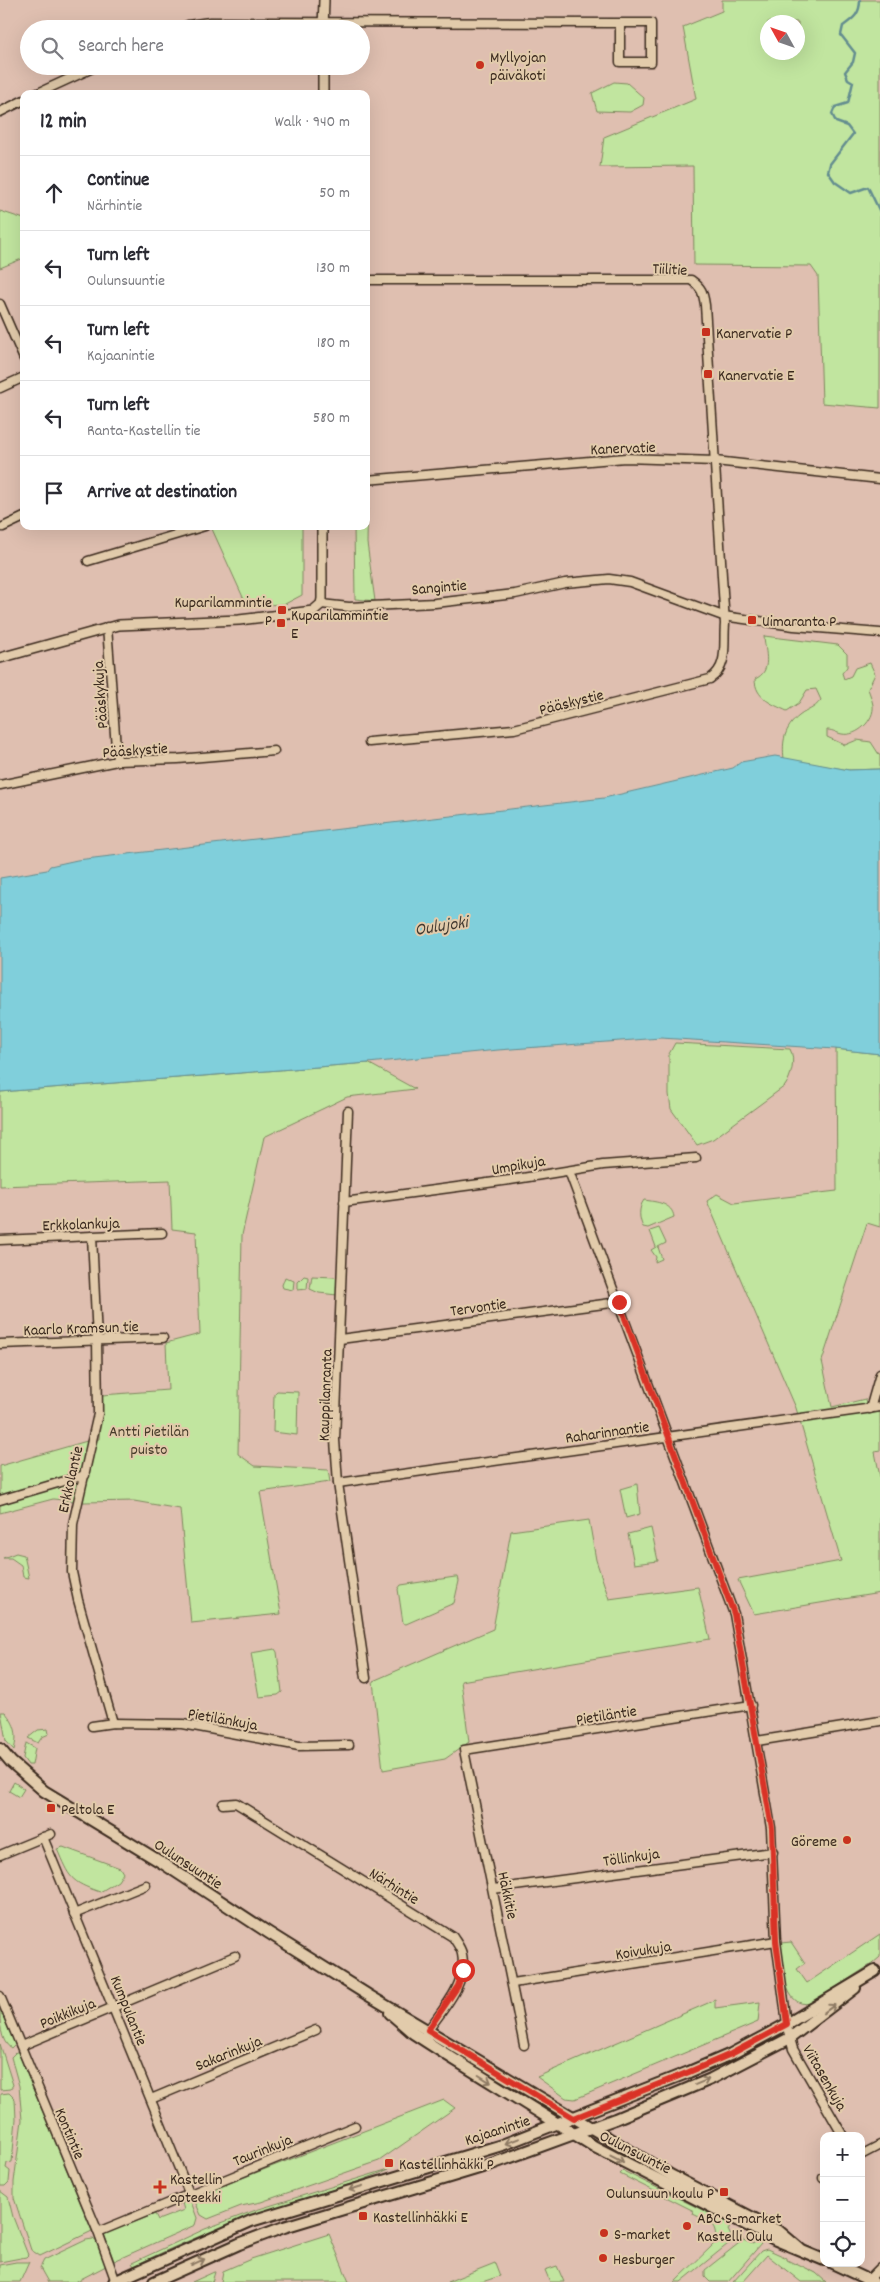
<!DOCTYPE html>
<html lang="en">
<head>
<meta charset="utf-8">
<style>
	:root { --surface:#fff; --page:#f7f7f7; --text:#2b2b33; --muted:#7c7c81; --line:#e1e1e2 }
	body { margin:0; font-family:Dekko,sans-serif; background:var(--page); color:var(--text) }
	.controls { position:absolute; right:15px; bottom:15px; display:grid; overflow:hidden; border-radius:10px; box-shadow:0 5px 20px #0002 }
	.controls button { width:45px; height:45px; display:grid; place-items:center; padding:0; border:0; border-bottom:1px solid var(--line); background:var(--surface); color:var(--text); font:25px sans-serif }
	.compass { position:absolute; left:760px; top:15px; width:45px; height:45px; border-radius:50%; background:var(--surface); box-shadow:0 5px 20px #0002; rotate:310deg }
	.stop { position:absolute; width:15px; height:15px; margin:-11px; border:4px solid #d93025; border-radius:50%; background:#fff }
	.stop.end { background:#d93025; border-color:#fff; box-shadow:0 1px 5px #0008 }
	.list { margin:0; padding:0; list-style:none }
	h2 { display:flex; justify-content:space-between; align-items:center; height:65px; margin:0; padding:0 20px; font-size:21px }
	h2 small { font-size:16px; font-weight:400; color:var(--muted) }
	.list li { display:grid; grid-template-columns:32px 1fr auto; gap:15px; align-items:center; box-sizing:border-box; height:75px; padding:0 20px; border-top:1px solid var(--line) }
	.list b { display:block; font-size:19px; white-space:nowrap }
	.list p { margin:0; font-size:16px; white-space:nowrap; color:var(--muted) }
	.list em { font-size:16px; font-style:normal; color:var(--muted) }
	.icon { flex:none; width:28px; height:28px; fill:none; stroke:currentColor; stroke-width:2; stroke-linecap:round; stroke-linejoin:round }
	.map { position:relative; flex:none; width:880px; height:2282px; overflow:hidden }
	.search { position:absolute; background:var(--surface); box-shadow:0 5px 20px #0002; left:20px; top:20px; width:350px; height:55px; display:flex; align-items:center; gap:12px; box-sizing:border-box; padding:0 18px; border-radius:28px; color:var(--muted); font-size:19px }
	.panel { position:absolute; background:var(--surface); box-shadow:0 5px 20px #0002; left:20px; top:90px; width:350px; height:440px; border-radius:10px }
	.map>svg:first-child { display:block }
	.green { fill:#c1e59f; stroke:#7e885e; fill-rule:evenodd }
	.water { fill:#80cfdb; stroke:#648d8f }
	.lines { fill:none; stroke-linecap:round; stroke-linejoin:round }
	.stream { stroke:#648d8f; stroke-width:2.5 }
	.minor-casing { stroke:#3b2a1e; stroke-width:11 }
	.tertiary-casing { stroke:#3b2a1e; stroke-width:12 }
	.secondary-casing { stroke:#3b2a1e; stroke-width:14 }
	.minor { stroke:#e2cbab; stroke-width:8 }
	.tertiary { stroke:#e2cbab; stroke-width:9 }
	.secondary { stroke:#e2cbab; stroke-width:10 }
	.oneway { stroke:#8e7a64 }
	.route { stroke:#d93025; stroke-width:6 }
	.poi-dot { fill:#c8321e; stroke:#e2cbab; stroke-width:2 }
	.labels { text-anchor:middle; stroke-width:4; stroke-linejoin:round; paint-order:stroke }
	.poi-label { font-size:16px; fill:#3b2a1e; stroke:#e2cbab; text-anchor:start }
	.street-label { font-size:16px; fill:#3b2a1e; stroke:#e2cbab }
	.park-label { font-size:16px; fill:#483d2b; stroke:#e2cbab }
	.water-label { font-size:18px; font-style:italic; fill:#423a31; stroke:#e2cbab }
</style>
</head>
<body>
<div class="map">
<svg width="880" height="2282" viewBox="0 0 880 2282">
	<rect width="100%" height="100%" fill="#dfbfb0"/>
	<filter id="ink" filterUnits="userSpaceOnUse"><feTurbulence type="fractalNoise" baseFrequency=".02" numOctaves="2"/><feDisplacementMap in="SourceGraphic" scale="10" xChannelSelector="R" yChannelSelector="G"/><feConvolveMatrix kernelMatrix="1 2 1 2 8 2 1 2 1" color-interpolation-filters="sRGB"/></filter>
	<g filter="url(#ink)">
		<g class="green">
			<path d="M722,0h158v408l-58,-5 -4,-127 -7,-10 -117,-1 -1,-99 -93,1 4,-30 92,-38 -13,-72 39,-16zM798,22v30h-30v-30z"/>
			<polygon points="614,82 627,83 644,98 643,105 630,112 597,111 592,93"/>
			<polygon points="0,211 24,219 24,258 0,268"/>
			<polygon points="366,485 368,490 367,543 375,601 355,599 354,526 366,526"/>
			<polygon points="220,526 302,526 302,595 285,604 247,606 212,529"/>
			<path d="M764,636l74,9 9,9v13l-5,6 2,6 7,-3 4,-8 15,-5 5,11 -7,15c2,5 4,11 5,16 2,15 -16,32 -31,29 -6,-1 -8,-4 -15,-4v7l18,8 12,-5 14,2 9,14v13l-31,1 -65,-11c-2,-17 0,-31 15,-43 9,-7 14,-6 22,-16l-5,-11 -9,1 -8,13 -12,8c-15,-7 -32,-13 -32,-32 18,-8 10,-27 9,-43z"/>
			<path d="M675,1043l115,6c6,11 1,28 -5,37l-72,53 -16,6 -26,-36 -2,-15v-40z"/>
			<polygon points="836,1049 880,1054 880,1227 867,1223 822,1361 832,1407 865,1399 868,1414 880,1412 880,1451 875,1452 880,1477 880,1593 754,1614 738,1580 841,1561 796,1408 707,1201 717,1194 734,1203 837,1191"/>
			<polygon points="368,1063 415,1089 347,1097 264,1137 242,1235 238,1454 255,1466 328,1470 330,1482 260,1492 281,1614 191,1623 180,1509 134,1501 84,1502 53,1499 0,1513 0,1466 87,1441 99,1439 102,1395 168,1390 166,1343 200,1334 196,1232 172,1229 170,1180 0,1186 0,1092"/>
			<path d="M644,1200c13,2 28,3 30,17l-26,11 -5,-1c-4,-8 -5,-19 1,-27z"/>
			<polygon points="659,1228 666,1243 658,1247 662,1259 655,1262 656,1257 651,1250 656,1247 650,1231"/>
			<polygon points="304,1276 308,1277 307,1289 298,1290 298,1282"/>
			<polygon points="312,1276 335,1277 338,1280 337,1295 319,1293 310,1289"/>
			<polygon points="285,1277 294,1281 293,1290 283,1288 282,1285"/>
			<polygon points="277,1391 298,1392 297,1435 273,1432 274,1394"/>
			<polygon points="637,1484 640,1514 626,1518 620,1489"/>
			<polygon points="589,1520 596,1560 609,1599 698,1587 710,1639 461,1681 469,1742 445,1759 383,1770 373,1681 493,1629 511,1531"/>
			<polygon points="651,1528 658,1561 634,1564 628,1534"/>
			<polygon points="16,1553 24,1555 29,1578 23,1577 21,1565 11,1558 3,1558"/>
			<polygon points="455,1577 458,1577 459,1581 454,1603 406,1624 403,1623 398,1589 401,1585"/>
			<polygon points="275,1649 277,1652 282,1692 278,1695 259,1697 251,1653"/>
			<path d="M1,1712h4c11,13 13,22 9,38l-8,-9z"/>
			<polygon points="48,1729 49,1734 42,1737 38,1743 28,1738 38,1730"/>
			<polygon points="26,1743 35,1748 32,1765 28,1765 23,1758"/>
			<polygon points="14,1782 24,1789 19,1797 9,1791"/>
			<path d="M63,1847l57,21 3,5 -5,8 -18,11c-30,-10 -31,-15 -43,-43z"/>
			<path d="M880,1934v23l-8,7 -61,39c-29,7 -28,-41 -30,-60l10,-1 14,21 -8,6 10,14z"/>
			<polygon points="715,2000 715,2008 760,2002 758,2022 575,2099 566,2098 537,2077"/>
			<path d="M0,2009l15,35 -4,4c-11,-6 -11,-27 -11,-39z"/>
			<polygon points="0,2044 13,2085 10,2089 0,2090"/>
			<polygon points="16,2052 18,2052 92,2231 40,2256 31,2250 14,2198 14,2182 22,2120 19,2086 11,2057"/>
			<polygon points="9,2093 15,2099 16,2119 12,2162 7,2163 6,2168 10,2171 9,2182 5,2186 0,2186 0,2094"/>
			<polygon points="444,2100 455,2108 379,2161 261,2202 241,2206 208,2219 201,2215 193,2197"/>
			<path d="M389,2169c-34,16 -70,24 -105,36 -51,17 -102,37 -150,61l-2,-3 73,-34 51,-19z"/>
			<path d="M623,2171l108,53 -3,6 5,10 -52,42h-6l40,-39c3,-20 -6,-21 -22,-29l1,-3 -74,-37z"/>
			<polygon points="0,2191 8,2197 13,2217 28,2255 26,2257 0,2262"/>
			<polygon points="190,2199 197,2218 195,2225 114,2261 104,2234 155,2214 158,2220 184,2210 182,2203"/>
			<polygon points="329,2234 349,2282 221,2282 223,2271 251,2259"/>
			<polygon points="93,2239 97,2242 106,2266 75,2282 48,2282 40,2268 44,2260 86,2240"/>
			<polygon points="759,2239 761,2244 728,2282 710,2282 705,2277 705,2270 743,2240 753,2244"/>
			<polygon points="767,2249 787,2258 787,2260 795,2264 796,2263 816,2273 826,2282 801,2282 767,2255 743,2282 733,2282 761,2251"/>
			<polygon points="16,2262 29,2262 20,2282 0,2282 0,2265"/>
			<polygon points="495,2263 500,2276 482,2282 447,2282"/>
			<polygon points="557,2266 564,2282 550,2282 545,2270"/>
			<polygon points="215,2272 212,2282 192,2282 214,2272"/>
		</g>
		<polygon class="water" points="775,756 849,770 880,769 880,1054 835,1049 661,1038 498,1050 368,1063 0,1092 0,878 47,870 50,866 77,860 604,798 733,768 741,762"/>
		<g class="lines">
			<path class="stream" d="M860,0c0,14 -6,18 -17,26l-2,9 14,18 -2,9 -8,10 3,7 5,3 -5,21 -13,4 -3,7 4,8 11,4 6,8 -23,30 -2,8 7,10 16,11 17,-6 12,25"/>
			<defs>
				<g id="minor">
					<polyline points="180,29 188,25 210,22 620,23 651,23 651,62 620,62 620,23"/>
					<polyline points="36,94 97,66"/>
					<polyline points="0,112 24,100"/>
					<path d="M366,280h325c11,8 12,12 14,25l20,319c-2,21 4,42 -15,55l-196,50 -145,13"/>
					<polyline points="0,304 24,359"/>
					<polyline points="0,388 24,377"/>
					<polyline points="366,480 625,458 715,461 880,479"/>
					<polyline points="3,527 24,517"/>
					<polyline points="88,561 205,526"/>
					<polyline points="321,604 349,607 435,603 515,594 565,583 609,579 630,582 723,616 794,626 880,633"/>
					<polyline points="107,627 117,761"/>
					<polyline points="0,785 117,761 178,759 274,751"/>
					<polyline points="348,1111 335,1440 338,1483 366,1678"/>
					<polyline points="569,1171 734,1614 771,1828 776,1941 788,2031 793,2049 843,2136"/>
					<polyline points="344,1202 510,1180 603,1165 696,1158"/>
					<polyline points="92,1236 97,1339 98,1414 73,1524 72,1572 78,1600 113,1723"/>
					<polyline points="0,1240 162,1233"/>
					<polyline points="340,1339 619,1302"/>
					<polyline points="0,1344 163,1338"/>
					<polyline points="870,1409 880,1374"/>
					<polyline points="338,1483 880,1407"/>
					<polyline points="0,1500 85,1475"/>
					<polyline points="92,1726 113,1723 183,1724 299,1746 349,1745"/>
					<polyline points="757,1741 880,1721"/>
					<path d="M223,1804l13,-1 217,134c3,5 8,11 9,17 6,30 -20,56 -36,79"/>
					<polyline points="43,1837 189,2193"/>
					<polyline points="0,1855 51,1834"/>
					<polyline points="493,1889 773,1852"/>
					<polyline points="74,1914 146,1885"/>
					<polyline points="513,1983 776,1941"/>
					<polyline points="0,1996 98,2232 116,2282"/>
					<polyline points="524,2045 464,1750 751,1705"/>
					<polyline points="21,2046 235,1956"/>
					<polyline points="151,2099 316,2030"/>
					<polyline points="861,2155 880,2145"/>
					<polyline points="823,2178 824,2178"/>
					<polyline points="98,2232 355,2126"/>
					<polyline points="866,2282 880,2268"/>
				</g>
				<g id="tertiary">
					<polyline points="323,29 324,0"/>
					<polyline points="323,94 323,66"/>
					<polyline points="0,658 119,625 239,620 313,611 321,604 322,599 322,526"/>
				</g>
				<g id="secondary">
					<polyline points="0,1749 11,1762 44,1791 164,1864 269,1933 368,1995 672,2176 780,2232 800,2249"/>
					<polyline points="390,2013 413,2033 444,2053 595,2147 776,2240 824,2260"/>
					<polyline points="832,2263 873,2282"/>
					<polyline points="114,2282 251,2221 502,2145 689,2072 731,2054 787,2024 875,1971"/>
					<polyline points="154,2282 239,2244 284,2227 489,2165 615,2119 711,2079 790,2038 855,1988"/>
				</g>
			</defs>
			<use href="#minor" class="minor-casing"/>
			<use href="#tertiary" class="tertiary-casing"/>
			<use href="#secondary" class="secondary-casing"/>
			<use href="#minor" class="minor"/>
			<use href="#tertiary" class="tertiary"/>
			<use href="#secondary" class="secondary"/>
		</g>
		<defs><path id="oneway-shaft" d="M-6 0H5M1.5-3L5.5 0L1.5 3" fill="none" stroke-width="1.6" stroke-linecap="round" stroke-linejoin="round" transform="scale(1.25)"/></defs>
		<g class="oneway">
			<use href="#oneway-shaft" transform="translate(829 2009) rotate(-36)"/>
			<use href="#oneway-shaft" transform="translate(485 2079) rotate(32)"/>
			<use href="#oneway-shaft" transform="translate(702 2082) rotate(-23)"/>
			<use href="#oneway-shaft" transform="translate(512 2141) rotate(159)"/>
			<use href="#oneway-shaft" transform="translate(617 2159) rotate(27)"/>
			<use href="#oneway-shaft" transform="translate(356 2188) rotate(163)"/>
			<use href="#oneway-shaft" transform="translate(198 2262) rotate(-24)"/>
		</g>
	</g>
	<g class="lines" filter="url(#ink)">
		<polyline class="route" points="463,1970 458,1986 428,2030 574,2118 689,2072 731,2054 787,2024 776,1941 772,1828 734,1614 619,1302"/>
	</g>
	<g class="poi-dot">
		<circle cx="480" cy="65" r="5"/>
		<rect x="701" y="327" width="10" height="10" rx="2.5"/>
		<rect x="703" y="369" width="10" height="10" rx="2.5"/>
		<rect x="277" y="605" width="10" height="10" rx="2.5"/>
		<rect x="747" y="615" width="10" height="10" rx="2.5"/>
		<rect x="276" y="618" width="10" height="10" rx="2.5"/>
		<rect x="46" y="1803" width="10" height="10" rx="2.5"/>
		<circle cx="847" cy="1840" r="5"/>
		<rect x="384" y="2158" width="10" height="10" rx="2.5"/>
		<path d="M157.5 2179.5h5v5h5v5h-5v5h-5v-5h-5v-5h5z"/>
		<rect x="719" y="2187" width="10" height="10" rx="2.5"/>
		<rect x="358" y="2211" width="10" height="10" rx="2.5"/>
		<circle cx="687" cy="2226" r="5"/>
		<circle cx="604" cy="2233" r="5"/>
		<circle cx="603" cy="2258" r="5"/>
	</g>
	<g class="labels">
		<g class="poi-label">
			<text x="490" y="62">Myllyojan<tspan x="490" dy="18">päiväkoti</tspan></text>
			<text x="716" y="338">Kanervatie P</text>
			<text x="718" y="380">Kanervatie E</text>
			<text x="272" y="607" text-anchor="end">Kuparilammintie<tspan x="272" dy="18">P</tspan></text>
			<text x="291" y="620">Kuparilammintie<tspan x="291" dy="18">E</tspan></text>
			<text x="762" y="626">Uimaranta P</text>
			<text x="61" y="1814">Peltola E</text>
			<text x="837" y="1846" text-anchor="end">Göreme</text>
			<text x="399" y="2169">Kastellinhäkki P</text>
			<text x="170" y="2184">Kastellin<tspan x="170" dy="18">apteekki</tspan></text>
			<text x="714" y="2198" text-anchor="end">Oulunsuun koulu P</text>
			<text x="373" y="2222">Kastellinhäkki E</text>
			<text x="697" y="2223">ABC S-market<tspan x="697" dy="18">Kastelli Oulu</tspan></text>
			<text x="614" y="2239">S-market</text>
			<text x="613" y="2264">Hesburger</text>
		</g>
		<g class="street-label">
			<text transform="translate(670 268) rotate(3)" y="6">Tiilitie</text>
			<text transform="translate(623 447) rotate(-2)" y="6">Kanervatie</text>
			<text transform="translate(439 586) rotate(-5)" y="6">Sangintie</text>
			<text transform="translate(99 695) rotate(-94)" y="6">Pääskykuja</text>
			<text transform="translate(571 701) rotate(-14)" y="6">Pääskystie</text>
			<text transform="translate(135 749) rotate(-4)" y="6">Pääskystie</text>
			<text transform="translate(518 1164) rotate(-10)" y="6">Umpikuja</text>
			<text transform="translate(81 1223) rotate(-2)" y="6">Erkkolankuja</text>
			<text transform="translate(478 1306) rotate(-8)" y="6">Tervontie</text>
			<text transform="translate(81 1327) rotate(-2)" y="6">Kaarlo Kramsun tie</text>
			<text transform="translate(324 1395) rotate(-88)" y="6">Kauppilanranta</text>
			<text transform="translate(607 1431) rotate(-8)" y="6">Raharinnantie</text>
			<text transform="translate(69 1479) rotate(-77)" y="6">Erkkolantie</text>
			<text transform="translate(606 1714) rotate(-9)" y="6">Pietiläntie</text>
			<text transform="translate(223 1718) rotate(10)" y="6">Pietilänkuja</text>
			<text transform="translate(631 1856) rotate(-8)" y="6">Töllinkuja</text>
			<text transform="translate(189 1863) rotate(33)" y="6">Oulunsuuntie</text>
			<text transform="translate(395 1885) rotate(32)" y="6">Närhintie</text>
			<text transform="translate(509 1895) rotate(78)" y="6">Häkkitie</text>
			<text transform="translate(643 1949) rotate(-9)" y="6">Koivukuja</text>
			<text transform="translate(130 2010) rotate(68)" y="6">Kumpulantie</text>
			<text transform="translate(67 2012) rotate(-22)" y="6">Poikkikuja</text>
			<text transform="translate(228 2052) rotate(-22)" y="6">Sakarinkuja</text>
			<text transform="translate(826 2077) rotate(60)" y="6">Viitasenkuja</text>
			<text transform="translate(497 2129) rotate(-18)" y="6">Kajaanintie</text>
			<text transform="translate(71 2133) rotate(67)" y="6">Kontintie</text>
			<text transform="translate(262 2149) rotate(-22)" y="6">Taurinkuja</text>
			<text transform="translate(636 2151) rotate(27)" y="6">Oulunsuuntie</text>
		</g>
		<g class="park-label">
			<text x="149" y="1436">Antti Pietilän<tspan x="149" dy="18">puisto</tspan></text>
		</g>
		<g class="water-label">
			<text transform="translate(441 925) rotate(-9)" y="6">Oulujoki</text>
		</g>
	</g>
</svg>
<div class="controls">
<button>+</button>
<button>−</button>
<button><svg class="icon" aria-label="locate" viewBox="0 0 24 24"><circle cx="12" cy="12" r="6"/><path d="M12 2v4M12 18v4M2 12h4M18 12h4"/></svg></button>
</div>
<svg class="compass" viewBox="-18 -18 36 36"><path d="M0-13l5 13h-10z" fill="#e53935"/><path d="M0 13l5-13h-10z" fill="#7c7c81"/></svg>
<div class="stop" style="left:463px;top:1970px"></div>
<div class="stop end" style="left:619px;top:1302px"></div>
<div class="search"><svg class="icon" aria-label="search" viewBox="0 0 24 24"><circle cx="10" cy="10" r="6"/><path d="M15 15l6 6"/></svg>Search here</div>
<section class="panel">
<h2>12 min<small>Walk · 940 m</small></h2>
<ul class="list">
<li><svg class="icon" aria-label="ahead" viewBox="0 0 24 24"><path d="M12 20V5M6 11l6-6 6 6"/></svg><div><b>Continue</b><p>Närhintie</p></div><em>50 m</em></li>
<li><svg class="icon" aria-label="left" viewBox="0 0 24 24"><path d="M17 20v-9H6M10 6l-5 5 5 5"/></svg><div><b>Turn left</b><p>Oulunsuuntie</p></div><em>130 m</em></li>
<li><svg class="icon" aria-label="left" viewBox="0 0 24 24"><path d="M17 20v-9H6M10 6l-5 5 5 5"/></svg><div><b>Turn left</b><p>Kajaanintie</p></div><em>180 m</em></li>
<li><svg class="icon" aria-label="left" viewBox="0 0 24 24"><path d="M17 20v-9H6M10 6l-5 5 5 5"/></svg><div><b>Turn left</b><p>Ranta-Kastellin tie</p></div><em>580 m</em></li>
<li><svg class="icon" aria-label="arrive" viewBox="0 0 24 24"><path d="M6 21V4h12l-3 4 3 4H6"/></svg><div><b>Arrive at destination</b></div></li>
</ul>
</section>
</div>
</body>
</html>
